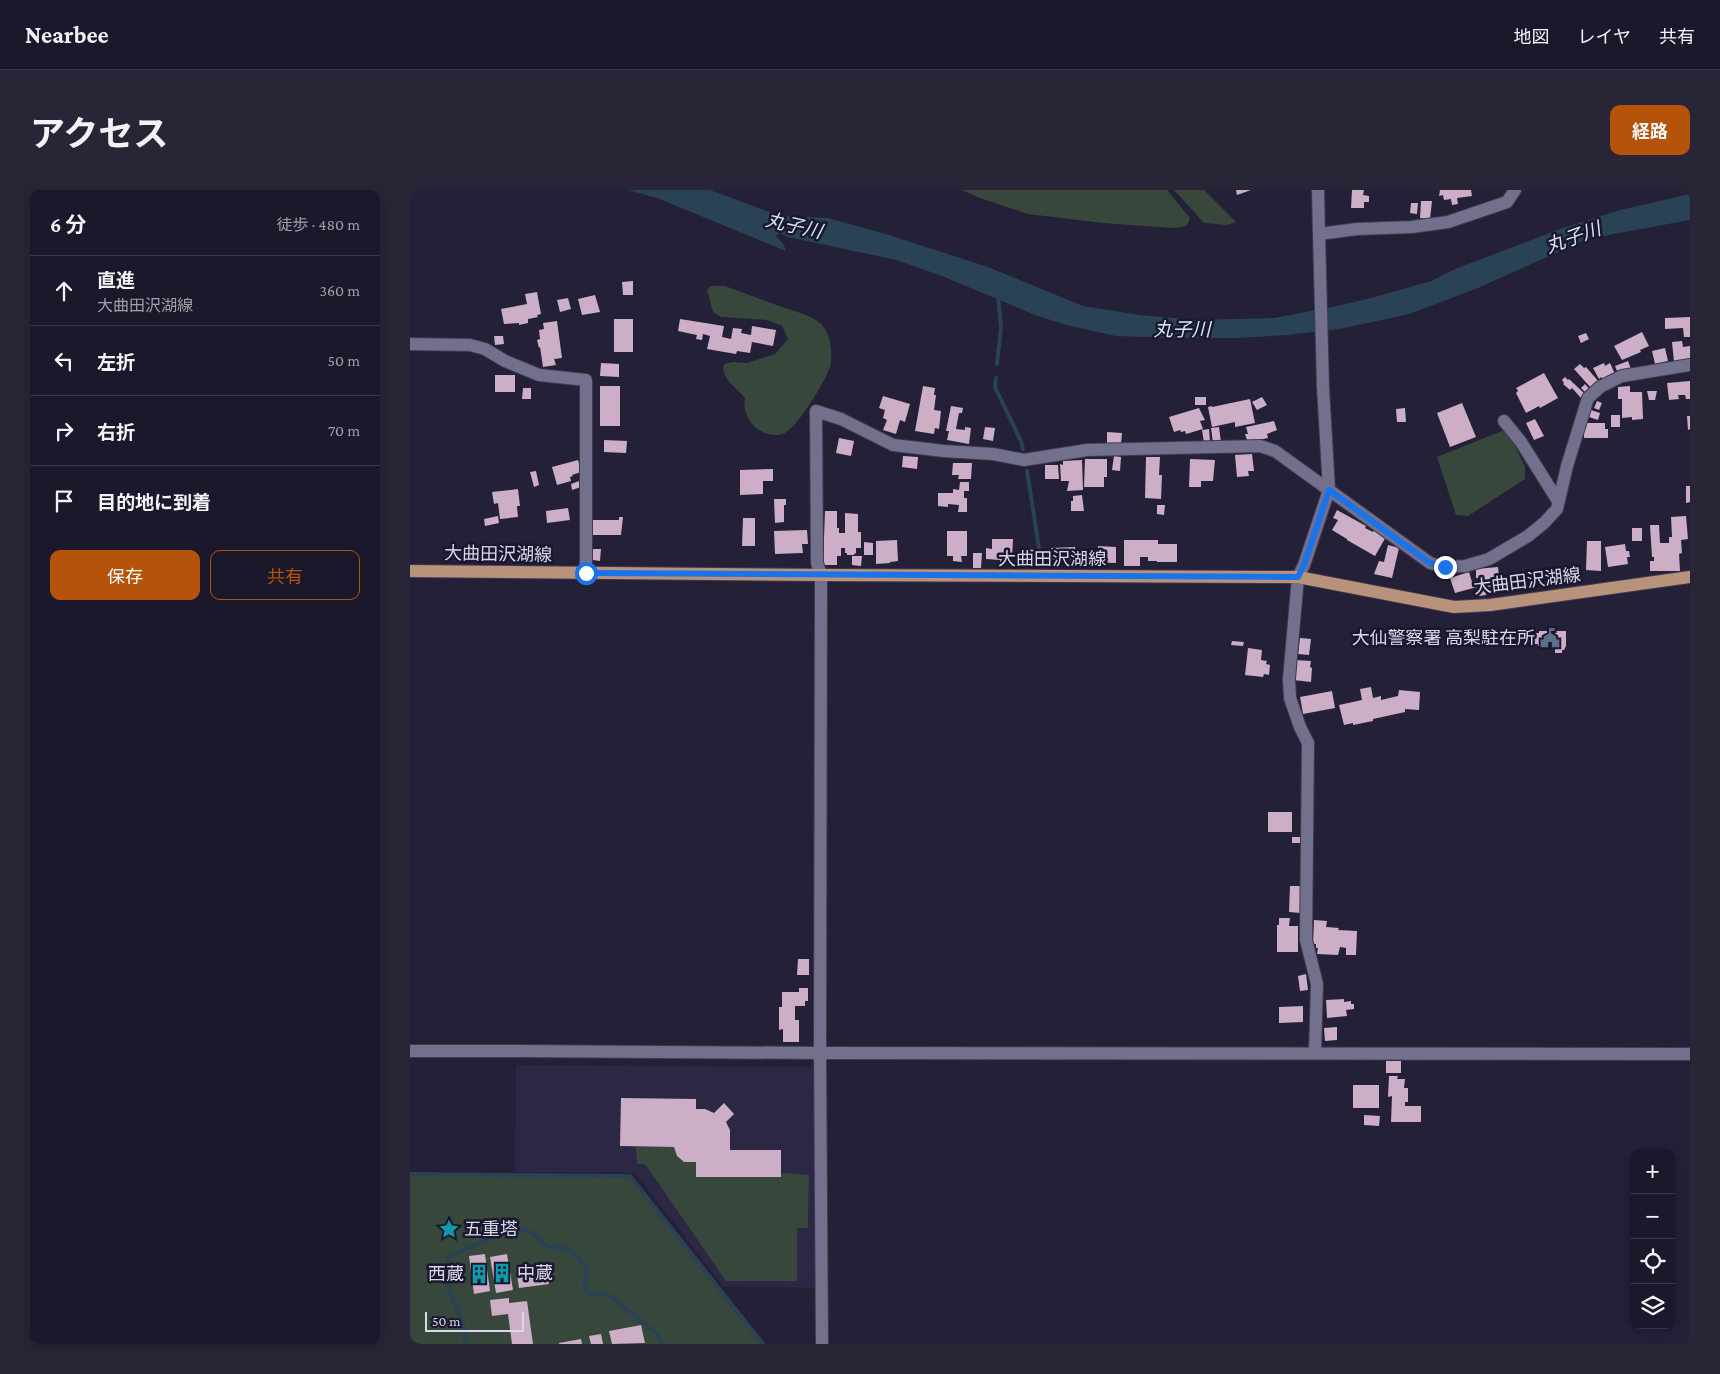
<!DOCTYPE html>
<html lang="ja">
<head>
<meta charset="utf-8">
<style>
	:root { --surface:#1a182a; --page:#272536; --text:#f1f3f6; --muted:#9fa0a8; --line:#383747; --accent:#b45309 }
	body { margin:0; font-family:"Crimson Pro","Noto Sans JP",serif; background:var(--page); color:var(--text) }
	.controls { position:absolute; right:15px; bottom:15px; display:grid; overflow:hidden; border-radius:10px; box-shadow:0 2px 12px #0003 }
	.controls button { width:45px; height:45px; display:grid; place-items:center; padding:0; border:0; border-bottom:1px solid var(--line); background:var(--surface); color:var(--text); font:25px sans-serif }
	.scale { position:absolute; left:15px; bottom:12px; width:99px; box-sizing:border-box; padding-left:5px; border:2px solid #d9d8e9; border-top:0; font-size:14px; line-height:18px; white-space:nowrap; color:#d9d8e9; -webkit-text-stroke:4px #1a172e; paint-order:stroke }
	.stop { position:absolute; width:15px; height:15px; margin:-11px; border:4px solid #1a73e8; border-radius:50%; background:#fff }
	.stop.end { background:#1a73e8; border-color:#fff; box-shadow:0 1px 5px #0008 }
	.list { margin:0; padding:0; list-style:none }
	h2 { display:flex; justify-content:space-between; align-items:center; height:65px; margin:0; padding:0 20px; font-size:21px }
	h2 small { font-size:16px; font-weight:400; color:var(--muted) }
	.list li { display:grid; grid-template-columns:32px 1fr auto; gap:15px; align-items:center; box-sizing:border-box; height:70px; padding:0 20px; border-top:1px solid var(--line) }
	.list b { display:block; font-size:19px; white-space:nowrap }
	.list p { margin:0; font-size:16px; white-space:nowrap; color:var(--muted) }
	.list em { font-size:16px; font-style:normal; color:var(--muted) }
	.actions { display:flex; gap:10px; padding:15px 20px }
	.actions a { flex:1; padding:11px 0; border:1px solid var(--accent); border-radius:10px; text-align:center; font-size:18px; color:var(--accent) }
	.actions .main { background:var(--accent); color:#fff }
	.icon { flex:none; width:28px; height:28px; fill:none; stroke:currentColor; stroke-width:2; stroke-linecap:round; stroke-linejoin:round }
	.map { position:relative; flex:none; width:1280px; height:1154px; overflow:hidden; border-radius:10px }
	header { display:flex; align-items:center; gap:30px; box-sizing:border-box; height:70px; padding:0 25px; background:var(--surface); border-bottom:1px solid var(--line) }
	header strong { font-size:24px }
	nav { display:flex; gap:28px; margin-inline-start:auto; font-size:18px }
	.intro { display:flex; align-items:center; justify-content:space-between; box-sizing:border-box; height:120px; padding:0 30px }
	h1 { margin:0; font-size:35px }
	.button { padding:12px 22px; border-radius:10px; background:var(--accent); color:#fff; font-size:18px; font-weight:700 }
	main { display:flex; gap:30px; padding:0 30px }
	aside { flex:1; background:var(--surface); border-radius:10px; box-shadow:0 2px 12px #0003 }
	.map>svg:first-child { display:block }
	.built { fill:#2b2745 }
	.green { fill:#37473b }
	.water { fill:#294256 }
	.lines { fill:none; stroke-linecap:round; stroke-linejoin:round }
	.stream { stroke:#294256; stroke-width:4 }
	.building { fill:#ccafc6 }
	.minor-casing { stroke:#3e3b4f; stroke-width:14 }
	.major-casing { stroke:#3e3b4f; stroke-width:14 }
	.minor { stroke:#73708d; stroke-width:12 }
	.major { stroke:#b9927b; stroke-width:12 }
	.route { stroke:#1a73e8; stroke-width:6 }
	.labels { text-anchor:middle; stroke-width:5; stroke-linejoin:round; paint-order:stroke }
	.street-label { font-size:18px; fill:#d9d8e9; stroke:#1a172e }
	.poi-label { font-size:18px; fill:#d9d8e9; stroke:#1a172e; text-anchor:end }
	.water-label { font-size:19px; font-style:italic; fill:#d3e7f7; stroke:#1a172e }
</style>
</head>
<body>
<header>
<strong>Nearbee</strong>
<nav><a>地図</a><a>レイヤ</a><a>共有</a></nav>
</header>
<div class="intro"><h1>アクセス</h1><a class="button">経路</a></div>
<main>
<aside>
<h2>6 分<small>徒歩 · 480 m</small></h2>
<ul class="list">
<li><svg class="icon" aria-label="ahead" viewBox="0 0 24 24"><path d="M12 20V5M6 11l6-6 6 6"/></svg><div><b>直進</b><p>大曲田沢湖線</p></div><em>360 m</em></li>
<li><svg class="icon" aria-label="left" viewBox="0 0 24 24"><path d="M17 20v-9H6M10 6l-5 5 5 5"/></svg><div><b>左折</b></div><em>50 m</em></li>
<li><svg class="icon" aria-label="right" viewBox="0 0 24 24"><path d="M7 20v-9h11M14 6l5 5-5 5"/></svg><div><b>右折</b></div><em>70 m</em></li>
<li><svg class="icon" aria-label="arrive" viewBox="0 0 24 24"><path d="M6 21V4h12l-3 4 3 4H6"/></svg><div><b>目的地に到着</b></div></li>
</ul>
<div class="actions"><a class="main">保存</a><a>共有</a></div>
</aside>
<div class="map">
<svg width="1280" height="1154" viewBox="0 0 1280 1154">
	<rect width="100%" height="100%" fill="#232038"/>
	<polygon class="built" points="106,875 404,877 406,1098 313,1096 225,983 105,982"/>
	<g class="green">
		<polygon points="552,0 757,0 780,28 777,36 762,38 693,33 618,24 570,8"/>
		<polygon points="764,0 794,0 826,32 817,35 794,33"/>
		<path d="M301,96h14c18,7 36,13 54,20 14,5 31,8 42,18 10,10 11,26 10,39 -3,15 -32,62 -46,70 -11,5 -24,0 -31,-7 -8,-8 -11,-18 -9,-28 -8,-10 -25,-20 -21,-34l9,-2 14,1 28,-9 13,-15 -6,-13 -15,-6 -46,-3 -8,-5 -6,-22z"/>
		<polygon points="1097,239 1115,277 1115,289 1058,326 1046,325 1027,267"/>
		<path d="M226,957h38c4,14 8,15 22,15l1,15h84v-4l28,2 -1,53h-11v53h-71l-81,-117h-8z"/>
		<polygon points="0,984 220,986 353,1154 0,1154"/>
	</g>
	<polygon class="water" points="218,0 300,0 370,26 418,28 479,45 578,77 673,116 730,125 786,130 864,128 923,117 965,107 1021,91 1045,79 1153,38 1210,20 1280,4 1280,30 1177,49 1068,98 999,124 930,139 876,145 830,148 764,148 706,146 656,135 625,125 532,86 486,70 378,47 370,43 366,46 374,55 376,61 247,8"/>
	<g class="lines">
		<g class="stream">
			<polyline points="587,174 591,137 588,105"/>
			<polyline points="586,188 585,197 611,251 613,259"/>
			<polyline points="617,281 631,371"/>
			<polyline points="0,984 220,986 353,1154"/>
			<path d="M55,1154v-14l-22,-57 7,-17 63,-27c21,-1 20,7 35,18 25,-1 23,4 39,21l-2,14 1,8 7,5 15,-1 49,40 6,10"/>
		</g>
	</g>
	<g class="building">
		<polygon points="826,0 841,0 827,5"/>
		<polygon points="942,0 954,0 953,5 959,6 959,12 954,12 954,18 941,18"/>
		<polygon points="1030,0 1061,0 1062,6 1047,8 1048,14 1042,15 1041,9 1034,10 1033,5 1029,6"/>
		<polygon points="1011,11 1022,11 1020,29 1010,28"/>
		<polygon points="1001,13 1008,13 1007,24 1000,23"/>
		<polygon points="223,91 223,105 213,105 212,92"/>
		<polygon points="127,102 131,124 127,125 128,127 118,129 118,133 109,135 109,133 94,134 91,119 117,114 115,104"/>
		<polygon points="185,105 190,122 172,125 168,109"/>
		<polygon points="158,108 161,119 150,122 147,110"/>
		<polygon points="1280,127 1280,147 1274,147 1273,138 1255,139 1255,128"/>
		<rect x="204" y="129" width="19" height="33"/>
		<polygon points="270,129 314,136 312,147 321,149 323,138 332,139 331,143 341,145 342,136 366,140 363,156 342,152 340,163 327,161 326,164 297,159 300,146 293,144 292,150 286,149 287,145 268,141"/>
		<polygon points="147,131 152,168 144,169 146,175 133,177 130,157 129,158 127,150 130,149 129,140 134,139 133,133"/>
		<polygon points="1232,142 1239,156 1230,160 1231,162 1212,170 1204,156"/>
		<polygon points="1176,143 1179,149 1171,153 1168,146"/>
		<polygon points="84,146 93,146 94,154 85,155"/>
		<polygon points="1272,151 1273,157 1280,156 1280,171 1264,172 1262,152"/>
		<polygon points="1255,158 1258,171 1245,174 1242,161"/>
		<polygon points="1218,171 1221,179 1208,183 1205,176"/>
		<polygon points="191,173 209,174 209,187 190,186"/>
		<polygon points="1194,173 1195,176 1200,173 1205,184 1193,190 1191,187 1189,189 1183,178"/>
		<polygon points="1170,174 1174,178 1176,177 1189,192 1181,198 1164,179"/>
		<polygon points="1134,183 1148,208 1130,218 1129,216 1116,223 1106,203 1108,201 1106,198"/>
		<rect x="85" y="185" width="20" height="17"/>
		<polygon points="1155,187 1158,190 1159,189 1175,204 1171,208 1162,198 1160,200 1153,194 1154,193 1152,190"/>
		<polygon points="1280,191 1280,209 1276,209 1275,205 1268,205 1269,209 1259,210 1257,193"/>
		<polygon points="1175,194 1181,201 1177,204 1171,198"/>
		<rect x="190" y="196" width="20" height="40"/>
		<polygon points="513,196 525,198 524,205 526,205 524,220 531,221 529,239 525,238 524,244 505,241"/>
		<polygon points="1220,196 1220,202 1232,202 1233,229 1222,230 1222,227 1212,228 1212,209 1208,209 1208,197"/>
		<polygon points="113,198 121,198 121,209 112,209"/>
		<polygon points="1237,201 1247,201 1245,210 1239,210"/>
		<polygon points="473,206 500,214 495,232 490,230 486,244 473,240 477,230 473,228 475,220 469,218"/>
		<rect x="785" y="207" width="11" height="8"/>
		<polygon points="852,207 857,215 847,220 842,212"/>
		<polygon points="840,209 845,233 825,237 825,232 802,237 798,217 802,216 802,217"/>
		<polygon points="1187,211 1192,213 1189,220 1184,218"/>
		<polygon points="1052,213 1066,247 1040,257 1027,223"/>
		<polygon points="541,216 553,218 552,223 549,223 546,239 555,240 555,237 561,238 559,254 537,250 539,241 536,241"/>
		<polygon points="789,218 795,230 790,231 793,239 776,244 775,241 771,242 770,240 764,242 759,227"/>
		<polygon points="995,218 996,232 987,232 986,219"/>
		<polygon points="1181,220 1190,223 1188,230 1179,227"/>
		<rect x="1201" y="225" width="9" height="12"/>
		<polygon points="1277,226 1280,226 1280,239 1278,240"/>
		<polygon points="1125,229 1134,246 1124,250 1116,233"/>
		<polygon points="864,231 867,240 857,244 858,248 839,252 838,250 837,250 835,244 838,244 836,237"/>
		<polygon points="1174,233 1195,233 1195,239 1198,239 1198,248 1174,248"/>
		<polygon points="575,237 585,238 583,251 573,249"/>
		<polygon points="809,237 811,252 803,253 801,238"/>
		<polygon points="799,239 800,252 794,253 792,240"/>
		<polygon points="697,242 712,243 711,254 697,254"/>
		<polygon points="429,248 444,251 441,266 426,263"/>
		<polygon points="194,250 217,251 216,263 194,262"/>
		<polygon points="842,264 844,281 838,281 839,286 827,287 825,265"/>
		<polygon points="493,266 508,267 507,279 492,277"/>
		<polygon points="704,266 711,267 710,281 702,280"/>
		<polygon points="736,267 750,267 749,285 752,285 751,309 735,308"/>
		<polygon points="675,269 697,269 697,287 694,287 694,297 674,297"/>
		<polygon points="780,269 805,270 803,291 791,291 791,297 779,297"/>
		<polygon points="168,270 171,282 162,285 163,286 160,287 161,291 147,295 142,277"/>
		<polygon points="672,270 673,300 657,301 659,291 651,291 650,274 653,275 653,271"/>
		<polygon points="543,273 562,273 561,289 548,289 549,285 542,285"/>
		<polygon points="635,275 648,275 649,289 635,289"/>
		<polygon points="363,279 363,291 353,291 353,304 330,305 330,280"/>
		<polygon points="126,281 129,295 124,297 120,282"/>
		<polygon points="169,291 171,297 162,300 161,294"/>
		<polygon points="550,292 559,292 559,301 554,301 554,308 557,308 557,322 548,322 549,315 538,314 538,317 528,316 528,303 543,303 543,299 549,300"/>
		<polygon points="1276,296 1280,296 1280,312 1276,313"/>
		<polygon points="108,299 110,316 107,316 108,327 90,329 88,313 84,314 82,302"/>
		<polygon points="672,305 674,321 661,321 661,311 663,311 663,306"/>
		<polygon points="364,309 376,309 376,315 374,315 374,332 365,333"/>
		<polygon points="747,315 755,315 754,325 747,324"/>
		<polygon points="158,318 160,330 137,333 136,321"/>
		<polygon points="927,320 956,336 955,338 963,342 965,338 977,345 965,366 937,350 937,349 922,340 928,330 923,328"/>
		<polygon points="415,321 427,321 427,338 429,338 429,343 435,343 435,323 448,324 448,342 451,342 451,358 446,358 446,363 444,364 444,365 437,365 437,363 435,363 435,358 431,358 431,366 427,366 427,375 413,375"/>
		<polygon points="88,326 89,333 75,336 74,329"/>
		<polygon points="1276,326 1278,349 1271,350 1272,363 1269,364 1270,381 1240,381 1240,371 1244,371 1244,367 1242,367 1240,335 1249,335 1250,353 1259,353 1259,347 1262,347 1261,327"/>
		<polygon points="209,327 213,327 211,345 183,345 183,330 209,330"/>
		<polygon points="333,328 345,328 345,356 332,356"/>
		<rect x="1222" y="338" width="10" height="13"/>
		<polygon points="397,340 398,354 392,354 393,363 365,364 364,341"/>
		<polygon points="537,341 557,341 557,366 551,366 552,372 543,371 543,366 537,366"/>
		<polygon points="582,349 603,349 602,370 598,370 597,373 590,373 590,370 576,369 576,358 582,359"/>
		<polygon points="487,350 488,371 480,372 480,373 466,374 466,351"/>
		<polygon points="714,350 748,350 748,354 767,354 767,372 747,372 747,371 738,371 738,367 730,367 730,376 714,376"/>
		<polygon points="1177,351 1191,351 1191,381 1176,380"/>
		<polygon points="454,352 463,353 463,365 454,365"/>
		<polygon points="1215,354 1216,361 1219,361 1220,367 1217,367 1218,374 1198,377 1195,357"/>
		<polygon points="978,355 989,358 982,388 964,384 969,371 974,372"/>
		<polygon points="688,356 706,357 706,373 676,372 677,360 688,360"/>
		<polygon points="665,357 666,370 642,370 641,358"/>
		<polygon points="183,359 191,359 190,371 183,370"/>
		<polygon points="613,359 625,360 624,372 613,371"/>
		<polygon points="563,363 572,363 571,378 563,378"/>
		<polygon points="442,366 452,366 451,376 442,375"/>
		<polygon points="1088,377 1090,396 1075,397 1076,405 1069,406 1069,401 1070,402 1069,388 1066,388 1066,379"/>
		<polygon points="1059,382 1062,392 1065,391 1067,397 1045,403 1040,388"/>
		<polygon points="1129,441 1156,441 1156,456 1154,460 1152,460 1152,463 1145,463 1145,457 1128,456 1128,454 1124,454 1124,443 1129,443"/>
		<polygon points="890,448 901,449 899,465 888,464"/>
		<polygon points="822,451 834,452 833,456 821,455"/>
		<polygon points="838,458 852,460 851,470 857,471 856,474 860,475 859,485 854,484 853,487 835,485"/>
		<polygon points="885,470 901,471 900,477 902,478 901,492 883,490"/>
		<polygon points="961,497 963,508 971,506 971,510 988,506 989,500 1010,502 1009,520 995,519 995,522 963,529 963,531 943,535 943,533 934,535 929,515 952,510 950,499"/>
		<polygon points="922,501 925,518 893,524 890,507"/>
		<rect x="858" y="622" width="24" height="20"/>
		<rect x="882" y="647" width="10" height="6"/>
		<polygon points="880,696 892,696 891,723 879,722"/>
		<polygon points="869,728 880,728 879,736 888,736 888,762 867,762 867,735 869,735"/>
		<polygon points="904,730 917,731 916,737 929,738 928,740 947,741 946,765 936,765 936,758 930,757 928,765 907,764 908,758 906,758 906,754 903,754"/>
		<polygon points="388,769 399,769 399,785 387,785"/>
		<polygon points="896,784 898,800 890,801 888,786"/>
		<polygon points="389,798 398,798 398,811 395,811 395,816 385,816 385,830 389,830 389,852 373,852 373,839 369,840 369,817 372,817 372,802 389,802"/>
		<polygon points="934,809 934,812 941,811 941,814 944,814 944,819 936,820 937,826 917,828 916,810"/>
		<polygon points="893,816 893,832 869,833 869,817"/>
		<polygon points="927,837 927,850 915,851 914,838"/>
		<rect x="976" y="871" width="15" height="12"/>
		<polygon points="979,886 988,886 987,889 995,889 994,898 998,898 998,912 995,912 995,916 1011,916 1011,932 981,932 982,906 978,907"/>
		<rect x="943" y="895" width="26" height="23"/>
		<polygon points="211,908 286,909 286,919 295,919 304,923 314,913 324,924 316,932 320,940 320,960 371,960 371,987 286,987 286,972 274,972 267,966 264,957 210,956"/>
		<polygon points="954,925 970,926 969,936 954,935"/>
		<polygon points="75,1064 80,1101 64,1104 59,1066"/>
		<polygon points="97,1064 103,1100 86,1103 80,1067"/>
		<polygon points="136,1074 139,1094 109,1098 106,1078"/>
		<polygon points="99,1108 99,1113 117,1111 123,1154 102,1154 98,1124 82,1126 80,1110"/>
		<polygon points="231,1135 235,1153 202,1154 199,1141"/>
		<polygon points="191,1144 193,1154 181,1154 179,1146"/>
		<polygon points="171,1149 172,1154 149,1154 149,1153"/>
	</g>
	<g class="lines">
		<defs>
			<g id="minor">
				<polyline points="908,0 909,44 947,39 1002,37 1038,32 1097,12 1105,0"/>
				<polyline points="0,154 60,155 75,159 95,171 129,185 176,190 176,383"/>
				<polyline points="1094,231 1111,252 1148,311"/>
				<polyline points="0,861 110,861 410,863 1280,864"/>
				<polyline points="905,863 907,794 896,750 898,553 890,537 880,508 879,489 888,387 894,375 919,300 913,197 909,44"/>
				<polyline points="412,1154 410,863 411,385 407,373 406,221 431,229 483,255 534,261 583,264 614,270 677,260 850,256 865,261 1020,373 1035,377 1055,376 1079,369 1118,346 1134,333 1147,319 1157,276 1178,208 1190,197 1212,186 1280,175"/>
			</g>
			<polyline id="major" points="0,381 411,385 888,387 1044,417 1080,415 1280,387"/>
		</defs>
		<use href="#minor" class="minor-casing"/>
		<use href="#major" class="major-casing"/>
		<use href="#minor" class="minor"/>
		<use href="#major" class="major"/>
	</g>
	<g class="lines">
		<polyline class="route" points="176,383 888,387 894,375 919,300 1020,373 1035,377"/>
	</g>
	<defs>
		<symbol id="civic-bare" viewBox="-9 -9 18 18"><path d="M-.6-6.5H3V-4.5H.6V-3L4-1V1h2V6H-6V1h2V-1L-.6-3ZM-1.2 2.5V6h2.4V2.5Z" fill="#5c6f8a" stroke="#1a172e" stroke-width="2.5" paint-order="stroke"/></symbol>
		<symbol id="sight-bare" viewBox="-9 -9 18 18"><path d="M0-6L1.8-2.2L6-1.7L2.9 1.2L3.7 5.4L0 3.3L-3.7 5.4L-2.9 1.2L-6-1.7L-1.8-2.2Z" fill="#0f9aa8" stroke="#1a172e" stroke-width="2.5" paint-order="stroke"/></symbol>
		<symbol id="building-bare" viewBox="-9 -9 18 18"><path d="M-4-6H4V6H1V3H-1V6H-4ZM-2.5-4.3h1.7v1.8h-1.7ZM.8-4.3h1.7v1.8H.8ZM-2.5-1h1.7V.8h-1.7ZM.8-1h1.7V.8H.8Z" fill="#0f9aa8" stroke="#1a172e" stroke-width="2.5" paint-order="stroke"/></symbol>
	</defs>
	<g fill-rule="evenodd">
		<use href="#civic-bare" x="1126" y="434" width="28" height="28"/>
		<use href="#sight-bare" x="25" y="1025" width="28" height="28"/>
		<use href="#building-bare" x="78" y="1069" width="28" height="28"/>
		<use href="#building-bare" x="55" y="1070" width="28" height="28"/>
	</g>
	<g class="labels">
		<g class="street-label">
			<text transform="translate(88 364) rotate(1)" y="6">大曲田沢湖線</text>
			<text x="642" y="375">大曲田沢湖線</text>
			<text transform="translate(1117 391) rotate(-7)" y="6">大曲田沢湖線</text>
		</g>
		<g class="poi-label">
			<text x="1125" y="454">大仙警察署 高梨駐在所</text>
			<text x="54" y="1045" text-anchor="start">五重塔</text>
			<text x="107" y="1089" text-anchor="start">中蔵</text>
			<text x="54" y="1090">西蔵</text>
		</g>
		<g class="water-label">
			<text transform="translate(384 35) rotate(13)" y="7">丸子川</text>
			<text transform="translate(1163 47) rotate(-20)" y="7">丸子川</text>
			<text x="772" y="146">丸子川</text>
		</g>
	</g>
</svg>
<div class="controls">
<button>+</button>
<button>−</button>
<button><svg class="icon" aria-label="locate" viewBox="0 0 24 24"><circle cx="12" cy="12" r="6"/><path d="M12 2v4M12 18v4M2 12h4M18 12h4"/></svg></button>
<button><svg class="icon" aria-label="layers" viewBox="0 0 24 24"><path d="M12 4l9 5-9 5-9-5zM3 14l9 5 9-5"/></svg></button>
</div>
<div class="scale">50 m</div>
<div class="stop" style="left:176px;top:383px"></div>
<div class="stop end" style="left:1035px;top:377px"></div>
</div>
</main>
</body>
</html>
